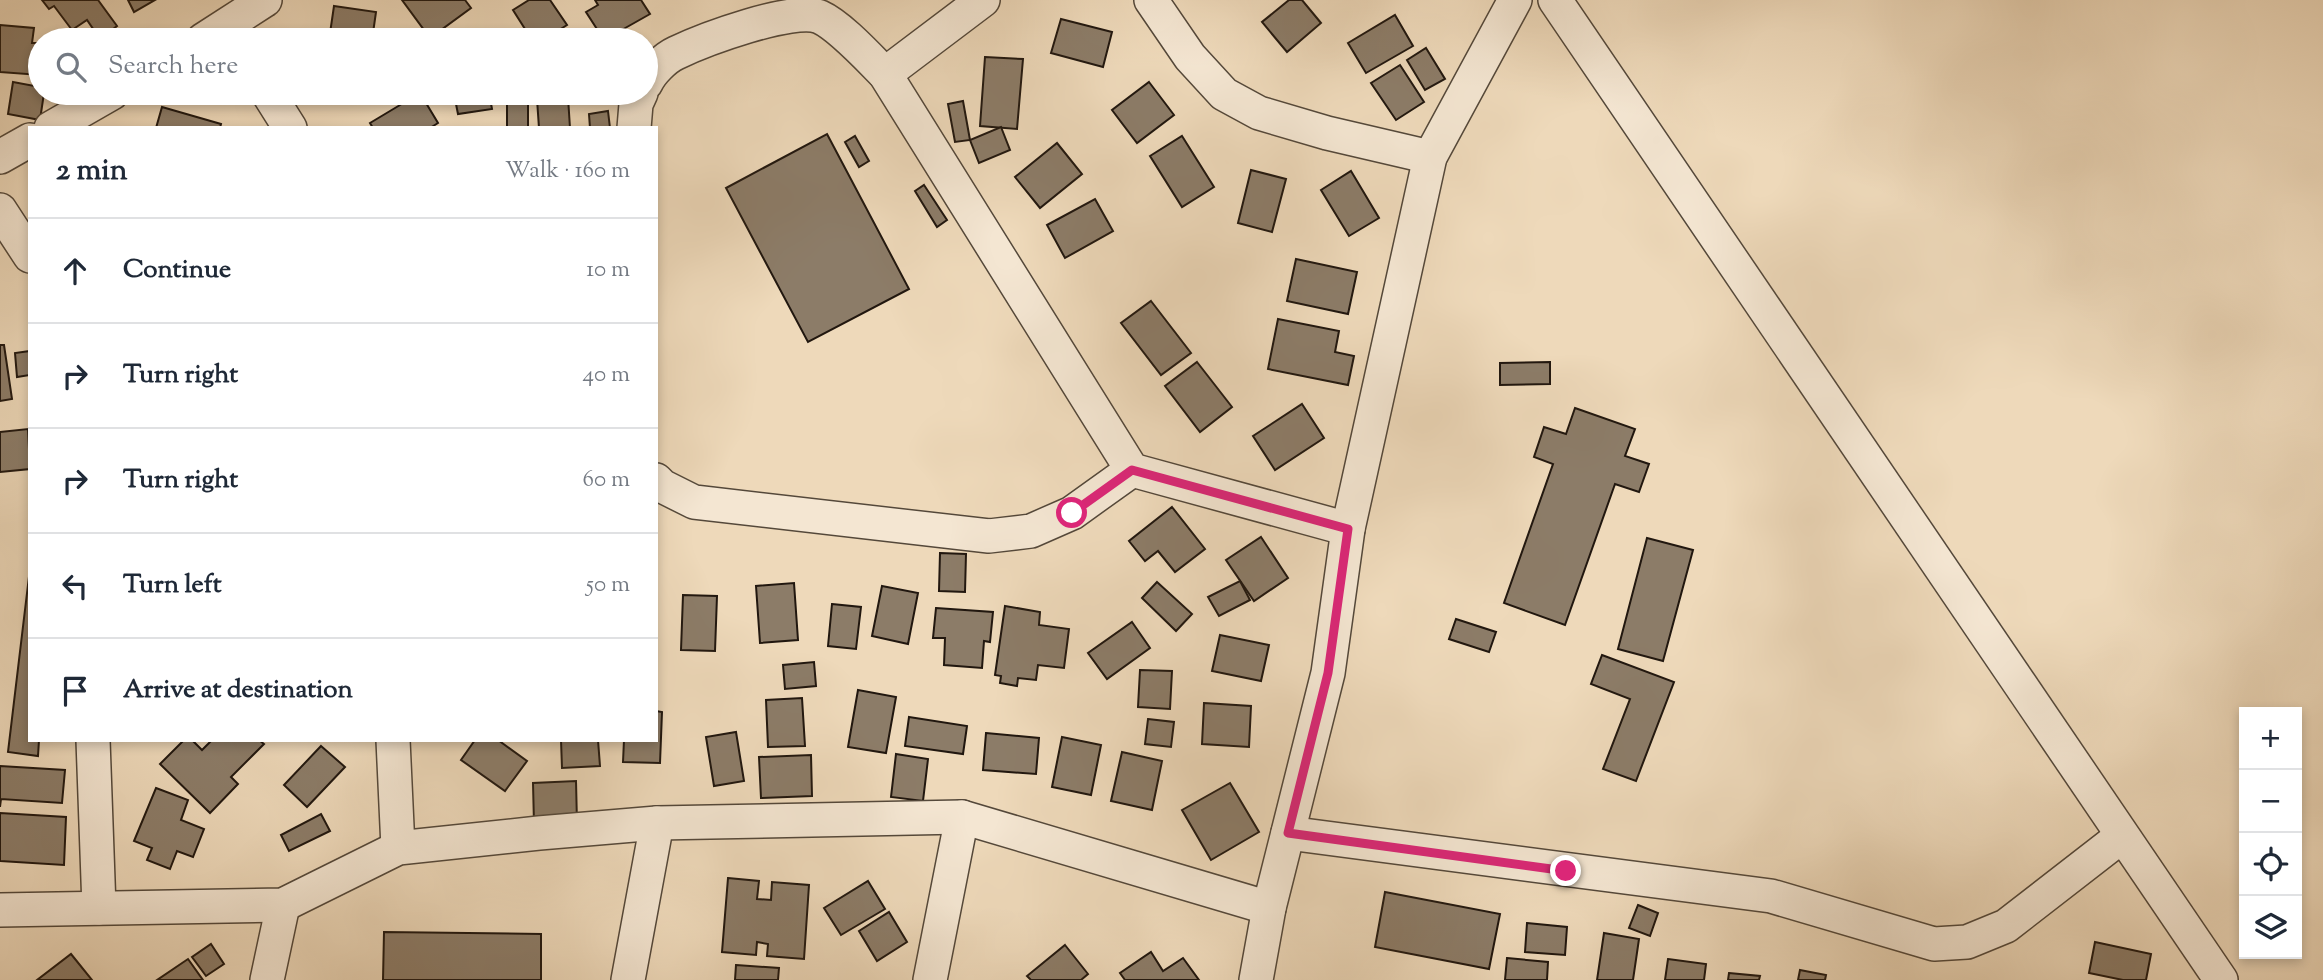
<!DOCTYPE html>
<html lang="en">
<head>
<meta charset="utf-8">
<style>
	:root { --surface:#fff; --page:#f6f6f7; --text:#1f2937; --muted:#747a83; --line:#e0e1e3 }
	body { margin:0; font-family:"Sorts Mill Goudy",serif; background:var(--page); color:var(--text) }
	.controls { position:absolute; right:21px; bottom:21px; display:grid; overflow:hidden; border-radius:0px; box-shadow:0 4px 10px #0003 }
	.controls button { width:63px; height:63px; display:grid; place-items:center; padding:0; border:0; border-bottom:2px solid var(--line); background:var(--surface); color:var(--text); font:35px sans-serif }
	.stop { position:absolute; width:21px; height:21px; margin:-16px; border:5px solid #db2777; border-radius:50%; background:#fff }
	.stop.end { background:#db2777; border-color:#fff; box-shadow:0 2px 7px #0008 }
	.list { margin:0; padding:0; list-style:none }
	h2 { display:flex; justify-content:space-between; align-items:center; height:91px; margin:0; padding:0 28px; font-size:30px }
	h2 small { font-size:23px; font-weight:400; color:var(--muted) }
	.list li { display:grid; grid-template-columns:46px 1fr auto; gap:21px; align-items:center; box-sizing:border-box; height:105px; padding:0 28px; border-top:2px solid var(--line) }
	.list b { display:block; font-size:26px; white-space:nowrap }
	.list em { font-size:23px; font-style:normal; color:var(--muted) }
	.icon { flex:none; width:38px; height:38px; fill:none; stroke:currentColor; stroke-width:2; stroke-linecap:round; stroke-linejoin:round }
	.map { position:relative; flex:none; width:2323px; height:980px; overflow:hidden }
	.search { position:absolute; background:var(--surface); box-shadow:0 4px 10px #0003; left:28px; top:28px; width:630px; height:77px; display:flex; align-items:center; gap:18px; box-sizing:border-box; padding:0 24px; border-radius:38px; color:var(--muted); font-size:26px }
	.panel { position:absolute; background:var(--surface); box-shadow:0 4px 10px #0003; left:28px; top:126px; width:630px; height:616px; border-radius:0px }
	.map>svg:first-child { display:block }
	.building { fill:#8c7c68; stroke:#21170f; stroke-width:2 }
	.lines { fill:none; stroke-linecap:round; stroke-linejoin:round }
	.minor-casing { stroke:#54483a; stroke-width:36 }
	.minor { stroke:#f4e6d2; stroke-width:33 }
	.route { stroke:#db2777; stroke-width:9 }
</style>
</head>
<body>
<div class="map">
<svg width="2323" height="980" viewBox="0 0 2323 980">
	<rect width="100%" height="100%" fill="#eed9ba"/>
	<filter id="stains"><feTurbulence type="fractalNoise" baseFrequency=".00286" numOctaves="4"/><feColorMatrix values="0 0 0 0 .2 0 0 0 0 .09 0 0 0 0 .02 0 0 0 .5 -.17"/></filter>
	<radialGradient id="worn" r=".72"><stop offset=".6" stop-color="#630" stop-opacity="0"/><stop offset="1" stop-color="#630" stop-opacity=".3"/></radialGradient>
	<g class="building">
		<polygon points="42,0 98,0 117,26 100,39 87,20 72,30 54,6 49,9"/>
		<polygon points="128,0 155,0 134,12"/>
		<polygon points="402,0 465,0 471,8 430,38"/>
		<polygon points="529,0 550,0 567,25 543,40 532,40 513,10"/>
		<polygon points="595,0 641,0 650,14 604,40 586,12 598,5"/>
		<polygon points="1289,0 1302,0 1321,23 1287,52 1262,22"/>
		<polygon points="334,6 376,12 372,40 329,40"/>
		<polygon points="1395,15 1413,46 1366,73 1348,43"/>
		<polygon points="1061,19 1112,32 1103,67 1051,53"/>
		<polygon points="0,25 34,28 32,43 40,43 40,75 0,72"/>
		<polygon points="1426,48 1445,79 1425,90 1407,60"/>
		<polygon points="985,57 1023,59 1017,129 980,126"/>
		<polygon points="1400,65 1424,102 1396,120 1371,83"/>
		<polygon points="13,82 40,87 40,93 44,93 40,120 8,114"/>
		<polygon points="1149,82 1174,115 1137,143 1112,110"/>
		<polygon points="420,93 438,123 430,128 373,128 370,123"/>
		<polygon points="489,93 492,109 458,114 455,99"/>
		<rect x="507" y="93" width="21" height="34"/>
		<polygon points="568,97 570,128 539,128 537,99"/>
		<polygon points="963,101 970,140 955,142 948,104"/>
		<polygon points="162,107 221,124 220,128 156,128"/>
		<polygon points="608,111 610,128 590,128 589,114"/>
		<polygon points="1001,127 1010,150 979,163 970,140"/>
		<polygon points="827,134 909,289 808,342 726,188"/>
		<polygon points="855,136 869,161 859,167 845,142"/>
		<polygon points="1182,136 1214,187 1182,207 1150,156"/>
		<polygon points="1057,143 1082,174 1040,208 1015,177"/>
		<polygon points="1251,170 1286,179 1272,232 1238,223"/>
		<polygon points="1351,171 1379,218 1349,236 1321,190"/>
		<polygon points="924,185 947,220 937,227 915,191"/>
		<polygon points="1095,199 1113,231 1065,258 1047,225"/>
		<polygon points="1296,259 1357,272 1348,314 1287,301"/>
		<polygon points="1151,301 1191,353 1161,375 1121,323"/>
		<polygon points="1278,319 1339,331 1335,352 1354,356 1348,385 1268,369"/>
		<polygon points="0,345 4,345 12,399 0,401"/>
		<polygon points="30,351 30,375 17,377 15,353"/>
		<polygon points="1197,362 1232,407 1200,432 1165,386"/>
		<polygon points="1550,362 1550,384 1500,385 1500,363"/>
		<polygon points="1302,404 1324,438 1275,470 1253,436"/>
		<polygon points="1575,408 1635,429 1625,456 1649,464 1639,492 1615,484 1565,625 1504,603 1553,464 1534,457 1544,427 1566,434"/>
		<polygon points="28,429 30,469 0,472 0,432"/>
		<polygon points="1172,507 1205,549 1175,572 1158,551 1145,561 1129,541"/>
		<polygon points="1261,537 1288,578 1254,601 1226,560"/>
		<polygon points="1647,538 1693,550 1663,661 1618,649"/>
		<polygon points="940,553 966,554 965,592 939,591"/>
		<polygon points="30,568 30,740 39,740 38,756 8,752"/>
		<polygon points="1240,581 1250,600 1219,616 1208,597"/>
		<polygon points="1157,582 1192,614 1176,631 1142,598"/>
		<polygon points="794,583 798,640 760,643 756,586"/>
		<polygon points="882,586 918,593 908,644 872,636"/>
		<polygon points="683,595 717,596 715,651 681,650"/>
		<polygon points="832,604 861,607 856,649 828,646"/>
		<polygon points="1005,606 1040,612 1039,625 1069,629 1064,668 1038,665 1036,680 1018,678 1017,686 1000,683 1001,676 995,675"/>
		<polygon points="936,608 993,612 990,642 984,641 982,668 944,665 945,638 933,638"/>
		<polygon points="1456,619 1496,632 1489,652 1449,639"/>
		<polygon points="1132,622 1150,648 1107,679 1088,653"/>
		<polygon points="1220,635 1269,645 1261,681 1212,671"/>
		<polygon points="1602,655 1674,682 1636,781 1603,769 1630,699 1591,684"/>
		<polygon points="814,662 816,686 785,689 783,665"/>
		<polygon points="1140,670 1172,671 1170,709 1138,707"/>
		<polygon points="858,690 896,697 886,753 848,747"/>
		<polygon points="802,698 805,746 768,747 766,700"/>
		<polygon points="1204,703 1251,706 1249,747 1202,744"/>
		<polygon points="656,711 662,712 660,763 623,762 624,740 656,740"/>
		<polygon points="909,717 967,726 963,754 905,746"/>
		<polygon points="1148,719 1174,722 1171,747 1145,744"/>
		<polygon points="736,732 744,781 714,786 706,737"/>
		<polygon points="986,733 1039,738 1036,774 983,770"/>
		<polygon points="1062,737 1101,745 1091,795 1052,787"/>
		<polygon points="184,740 192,740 202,750 212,740 259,740 264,744 231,777 238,784 210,813 160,764"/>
		<polygon points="475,740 498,740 527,761 505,791 461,760"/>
		<polygon points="561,740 598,740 600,766 562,768"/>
		<polygon points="321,746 345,767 307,807 284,785"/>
		<polygon points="1122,752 1162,761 1152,810 1111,801"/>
		<polygon points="896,754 928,759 923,801 891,797"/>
		<polygon points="811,755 812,796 761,798 759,757"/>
		<polygon points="0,766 65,770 62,803 1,799 0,807"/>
		<polygon points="576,781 577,823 534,824 533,783"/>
		<polygon points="1230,783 1259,832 1211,860 1182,810"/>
		<polygon points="156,788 188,800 181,820 204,829 193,857 177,851 170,869 147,860 152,848 134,841"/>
		<polygon points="0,813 66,817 64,865 0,861"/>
		<polygon points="321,814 330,831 289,851 281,835"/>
		<polygon points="728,878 759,881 757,899 771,900 772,882 809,885 804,959 767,956 768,944 757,942 756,955 722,952"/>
		<polygon points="868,881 885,909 841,935 824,908"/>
		<polygon points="1385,892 1500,914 1489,969 1375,947"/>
		<polygon points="1638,905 1658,913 1650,936 1629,928"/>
		<polygon points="889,912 907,942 877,961 859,931"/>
		<polygon points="1527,923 1567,927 1565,955 1525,952"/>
		<polygon points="384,932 541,934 541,980 383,980"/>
		<polygon points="1604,933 1639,939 1633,980 1597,980"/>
		<polygon points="2095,942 2151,954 2146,980 2123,980 2089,973"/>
		<polygon points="211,944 224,964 206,976 192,957"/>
		<polygon points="1065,945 1088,974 1081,980 1031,980 1027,976"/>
		<polygon points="1151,952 1163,971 1183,958 1199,980 1125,980 1120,973"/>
		<polygon points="71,954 92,980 37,980"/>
		<polygon points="1507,958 1548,962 1547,980 1505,980"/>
		<polygon points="188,959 203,980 157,980"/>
		<polygon points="1668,959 1706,964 1704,980 1665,980"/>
		<polygon points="736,965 779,968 778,980 735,980"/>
		<polygon points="1800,970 1826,975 1825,980 1798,980"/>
		<polygon points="1729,973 1760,976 1759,980 1728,980"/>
	</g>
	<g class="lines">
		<defs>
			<g id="minor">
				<polyline points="1151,0 1190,57 1224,94 1259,113 1327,133 1430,157"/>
				<polyline points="1555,0 2221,980"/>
				<polyline points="203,40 265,0"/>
				<polyline points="885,74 983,0"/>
				<path d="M646,83c5,-11 19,-25 30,-30 27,-13 117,-47 144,-36 20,9 49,41 65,57l247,396 216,59"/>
				<polyline points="268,93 290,128"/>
				<polyline points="51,128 112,93"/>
				<polyline points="634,128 636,104 641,93"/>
				<polyline points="0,157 30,140"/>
				<polyline points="0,210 30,256"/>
				<polyline points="656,480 662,486 694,502 989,536 1031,531 1072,513 1132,470"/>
				<polyline points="93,740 99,908"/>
				<polyline points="393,740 398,848"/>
				<polyline points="1288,833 1771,896 1934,944 1967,942 2006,926 2122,836"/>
				<polyline points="0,910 283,905 398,848 539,833 657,823 962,817 1269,908"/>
				<polyline points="267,980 283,905"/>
				<polyline points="628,980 657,823"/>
				<polyline points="930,980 962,817"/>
				<polyline points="1256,980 1269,908 1328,673 1348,529 1430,157 1515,0"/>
			</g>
		</defs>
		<use href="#minor" class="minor-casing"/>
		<use href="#minor" class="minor"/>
	</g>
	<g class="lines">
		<polyline class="route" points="1072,513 1132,470 1348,529 1328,673 1288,833 1566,871"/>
	</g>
	<rect width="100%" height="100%" filter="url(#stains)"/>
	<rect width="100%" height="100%" fill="url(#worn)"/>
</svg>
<div class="controls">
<button>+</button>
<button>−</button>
<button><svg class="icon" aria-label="locate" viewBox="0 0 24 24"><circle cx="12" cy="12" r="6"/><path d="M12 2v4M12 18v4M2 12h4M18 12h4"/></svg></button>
<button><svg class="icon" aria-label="layers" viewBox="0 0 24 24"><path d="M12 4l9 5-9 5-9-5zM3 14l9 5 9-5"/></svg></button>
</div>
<div class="stop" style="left:1072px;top:513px"></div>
<div class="stop end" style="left:1566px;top:871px"></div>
<div class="search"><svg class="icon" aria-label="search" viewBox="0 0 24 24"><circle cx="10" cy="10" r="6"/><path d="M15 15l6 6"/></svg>Search here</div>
<section class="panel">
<h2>2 min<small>Walk · 160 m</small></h2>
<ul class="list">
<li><svg class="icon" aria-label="ahead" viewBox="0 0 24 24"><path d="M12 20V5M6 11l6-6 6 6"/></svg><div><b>Continue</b></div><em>10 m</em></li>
<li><svg class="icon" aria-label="right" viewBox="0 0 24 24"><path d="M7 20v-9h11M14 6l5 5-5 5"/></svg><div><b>Turn right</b></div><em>40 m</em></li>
<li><svg class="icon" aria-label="right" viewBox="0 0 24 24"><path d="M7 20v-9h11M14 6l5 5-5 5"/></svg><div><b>Turn right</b></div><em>60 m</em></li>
<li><svg class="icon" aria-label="left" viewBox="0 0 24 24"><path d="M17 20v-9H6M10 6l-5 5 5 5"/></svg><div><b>Turn left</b></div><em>50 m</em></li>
<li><svg class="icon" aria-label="arrive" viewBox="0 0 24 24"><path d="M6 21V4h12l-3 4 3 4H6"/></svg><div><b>Arrive at destination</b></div></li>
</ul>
</section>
</div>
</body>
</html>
